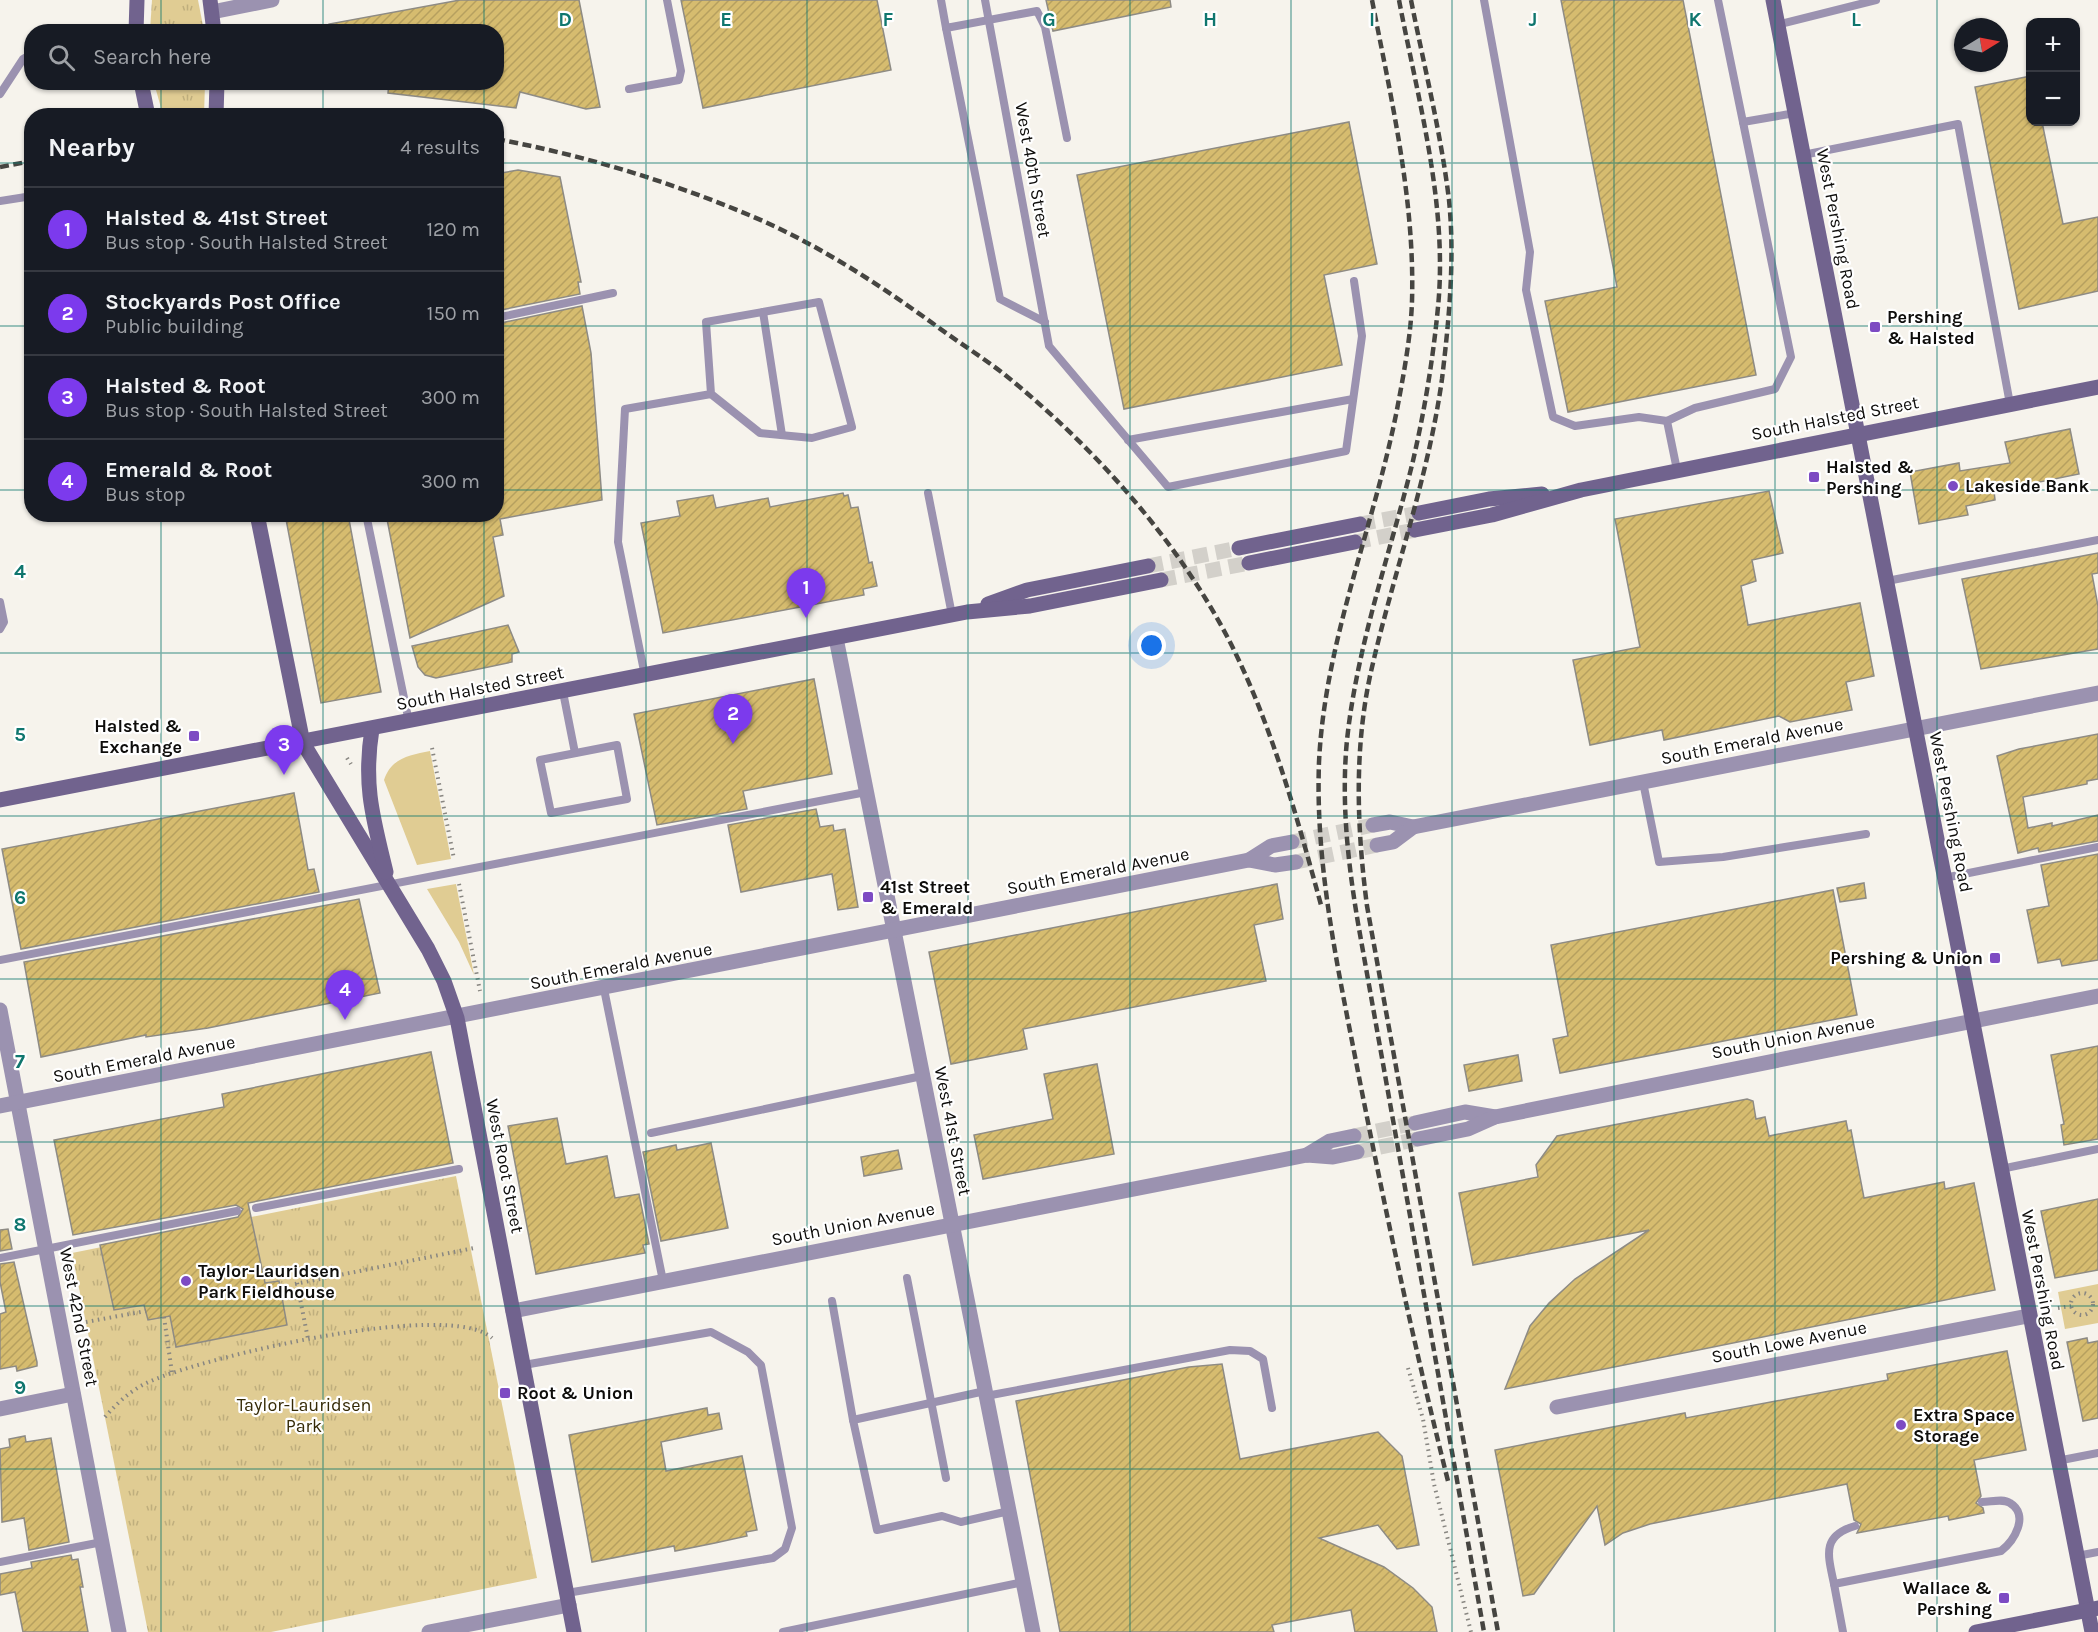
<!DOCTYPE html>
<html lang="en">
<head>
<meta charset="utf-8">
<style>
	:root { --surface:#171b24; --page:#242831; --text:#f1f3f6; --muted:#9ea1a6; --line:#363941; --accent:#7c3aed }
	body { margin:0; font-family:Karla,sans-serif; background:var(--page); color:var(--text) }
	.controls { position:absolute; right:18px; top:18px; display:grid; overflow:hidden; border-radius:12px; box-shadow:0 2px 4px #0004 }
	.controls button { width:54px; height:54px; display:grid; place-items:center; padding:0; border:0; border-bottom:2px solid var(--line); background:var(--surface); color:var(--text); font:30px sans-serif }
	.compass { position:absolute; left:1954px; top:18px; width:54px; height:54px; border-radius:50%; background:var(--surface); box-shadow:0 2px 4px #0004; rotate:80deg }
	.you { position:absolute; left:1152px; top:646px; width:21px; height:21px; margin:-15px; border:4px solid #fff; border-radius:50%; background:#1a73e8; box-shadow:0 0 0 9px #1a73e833 }
	.badge { display:grid; place-items:center; width:39px; height:39px; border-radius:50%; background:var(--accent); color:#fff; font-size:20px; font-weight:700 }
	.pin { position:absolute; translate:-50% -50px; filter:drop-shadow(0 2px 3px #0008) }
	.pin::after { content:''; position:absolute; top:32px; width:21px; height:18px; background:inherit; clip-path:polygon(0 0,100% 0,50% 100%) }
	.list { margin:0; padding:0; list-style:none }
	h2 { display:flex; justify-content:space-between; align-items:center; height:78px; margin:0; padding:0 24px; font-size:26px }
	h2 small { font-size:20px; font-weight:400; color:var(--muted) }
	.list li { display:grid; grid-template-columns:39px 1fr auto; gap:18px; align-items:center; box-sizing:border-box; height:84px; padding:0 24px; border-top:2px solid var(--line) }
	.list b { display:block; font-size:22px; white-space:nowrap }
	.list p { margin:0; font-size:20px; white-space:nowrap; color:var(--muted) }
	.list em { font-size:20px; font-style:normal; color:var(--muted) }
	.icon { flex:none; width:33px; height:33px; fill:none; stroke:currentColor; stroke-width:2; stroke-linecap:round; stroke-linejoin:round }
	.map { position:relative; flex:none; width:2098px; height:1632px; overflow:hidden }
	.search { position:absolute; background:var(--surface); box-shadow:0 2px 4px #0004; left:24px; top:24px; width:480px; height:66px; display:flex; align-items:center; gap:15px; box-sizing:border-box; padding:0 21px; border-radius:24px; color:var(--muted); font-size:22px }
	.panel { position:absolute; background:var(--surface); box-shadow:0 2px 4px #0004; left:24px; top:108px; width:480px; height:414px; border-radius:24px }
	.map>svg:first-child { display:block }
	.green { fill:#e0cc93 }
	.park { fill:url(#park-tufts) }
	.building { fill:url(#building-hatch); stroke:#8e8b84; stroke-width:1.5 }
	.lines { fill:none; stroke-linecap:round; stroke-linejoin:round }
	.street-tunnel { stroke:#d3d0ca; stroke-width:15; stroke-dasharray:15 8; stroke-linecap:butt }
	.secondary-tunnel { stroke:#d3d0ca; stroke-width:15; stroke-dasharray:15 8; stroke-linecap:butt }
	.path { stroke:#888681; stroke-width:4; stroke-dasharray:1.5 4.5; stroke-linecap:butt }
	.lane { stroke:#9b92b0; stroke-width:8 }
	.street { stroke:#9b92b0; stroke-width:15 }
	.secondary { stroke:#71638e; stroke-width:15 }
	.rail { stroke:#464541; stroke-width:4.5; stroke-dasharray:9 4.5; stroke-linecap:butt }
	.grid { fill:none; stroke:#0f766e; stroke-width:1.5; stroke-opacity:0.55 }
	.poi-dot { fill:#7d4bc3; stroke:#fff; stroke-width:2 }
	.labels { text-anchor:middle; stroke-width:4.5; stroke-linejoin:round; paint-order:stroke }
	.street-label { font-size:18px; fill:#0e0d0b; stroke:#fff }
	.poi-label { font-size:18px; font-weight:bold; fill:#0e0d0b; stroke:#fff; text-anchor:start }
	.park-label { font-size:18px; fill:#352a06; stroke:#fff }
	.grid-label { font-size:20px; text-anchor:middle; font-weight:bold; fill:#0f766e; stroke:#fff; stroke-width:4.5; stroke-linejoin:round; paint-order:stroke }
</style>
</head>
<body>
<div class="map">
<svg width="2098" height="1632" viewBox="0 0 2098 1632">
	<defs>
		<pattern id="park-tufts" width="24" height="20" patternUnits="userSpaceOnUse" patternTransform="scale(1.5)"><rect width="24" height="20" fill="#e0cc93"/><path d="M3 7l-1-3M5 7V3M7 7l1-3M15 17l-1-3M17 17v-4M19 17l1-3" fill="none" stroke="#bfae7d"/></pattern>
		<pattern id="building-hatch" width="6" height="6" patternUnits="userSpaceOnUse" patternTransform="scale(1.5)"><rect width="6" height="6" fill="#d6bc6f"/><path d="M-1 1l2-2M0 6l6-6M5 7l2-2" fill="none" stroke="#b6a05f"/></pattern>
	</defs>
	<rect width="100%" height="100%" fill="#f6f3ec"/>
	<g class="green">
		<path d="M430,751l21,108 -34,6 -33,-85c7,-22 26,-25 46,-29z"/>
		<polygon points="456,884 474,975 459,942 427,889"/>
		<polygon points="2098,1284 2098,1323 2065,1329 2058,1292"/>
	</g>
	<g class="park">
		<polygon points="152,0 198,0 204,31 150,31"/>
		<polygon points="154,83 205,83 204,115 163,115"/>
		<polygon points="456,1176 537,1578 271,1632 148,1632 72,1253"/>
	</g>
	<g class="building">
		<polygon points="460,0 579,0 600,107 586,109 520,92 516,108 388,93 389,82 496,82 496,32 330,32 329,24"/>
		<polygon points="681,0 877,0 891,70 703,108"/>
		<polygon points="1046,0 1170,0 1171,7 1053,31"/>
		<polygon points="1561,0 1683,0 1756,375 1568,412 1545,301 1617,287"/>
		<polygon points="2031,76 2031,122 2042,122 2063,224 2098,217 2098,291 2019,309 1975,87"/>
		<polygon points="1349,122 1377,264 1324,275 1342,365 1124,409 1077,175"/>
		<polygon points="518,170 560,177 581,282 578,282 580,294 496,311 496,174"/>
		<polygon points="582,306 591,353 602,500 500,519 503,535 493,537 504,596 410,638 386,514 496,514 496,324"/>
		<polygon points="2070,429 2079,474 1994,491 1995,500 1966,506 1968,515 1919,524 1910,472 1959,463 1960,471 2010,463 2005,442"/>
		<polygon points="1769,491 1783,553 1752,560 1756,581 1741,586 1748,625 1860,603 1874,676 1846,682 1852,710 1790,722 1779,716 1664,740 1662,730 1590,745 1573,660 1640,647 1615,519"/>
		<polygon points="843,493 844,496 848,495 851,508 858,507 869,563 872,562 877,586 863,589 864,595 663,633 641,523 680,516 677,501 713,495 716,508 768,498 770,507"/>
		<polygon points="285,514 348,514 381,692 321,703"/>
		<polygon points="2098,553 2098,573 2092,574 2098,606 2098,649 1981,669 1962,579"/>
		<polygon points="508,625 519,652 512,654 512,662 436,678 425,675 418,667 412,646"/>
		<polygon points="814,679 832,774 743,791 747,809 657,825 634,714"/>
		<polygon points="2098,734 2098,779 2087,781 2087,784 2023,797 2028,828 2052,823 2052,826 2098,815 2098,841 2039,852 2038,848 2018,853 1997,756 2019,749"/>
		<polygon points="294,793 308,870 314,869 319,892 21,949 2,849"/>
		<polygon points="816,809 820,827 833,825 834,831 845,829 858,907 838,910 832,874 741,892 728,825"/>
		<polygon points="2098,854 2098,960 2062,966 2060,959 2038,963 2027,910 2049,906 2041,865"/>
		<polygon points="1864,883 1866,898 1840,902 1837,888"/>
		<polygon points="1277,884 1283,919 1254,925 1266,981 1023,1029 1027,1049 951,1064 929,952"/>
		<polygon points="1833,890 1857,1015 1560,1073 1553,1039 1568,1036 1551,945"/>
		<polygon points="359,899 380,993 208,1028 146,1037 146,1035 41,1057 24,962"/>
		<polygon points="2098,1046 2098,1139 2064,1145 2061,1125 2064,1124 2051,1055"/>
		<polygon points="431,1052 453,1163 248,1203 265,1283 279,1281 287,1325 176,1347 170,1316 148,1320 144,1305 114,1310 100,1245 238,1217 243,1209 236,1205 73,1235 54,1140 224,1107 222,1094"/>
		<polygon points="1518,1055 1522,1081 1469,1091 1464,1065"/>
		<polygon points="1097,1064 1114,1154 983,1179 974,1135 1053,1119 1044,1074"/>
		<polygon points="1747,1099 1753,1101 1756,1119 1765,1117 1769,1136 1846,1121 1848,1131 1851,1130 1864,1198 1944,1182 1945,1189 1974,1183 1995,1290 1505,1389 1530,1326 1549,1303 1575,1279 1649,1230 1473,1265 1459,1193 1538,1177 1536,1165 1557,1136"/>
		<polygon points="557,1118 566,1164 607,1156 615,1198 639,1194 649,1244 643,1245 645,1253 536,1274 508,1126"/>
		<polygon points="711,1143 728,1228 661,1241 643,1152 676,1145 677,1150"/>
		<polygon points="898,1150 902,1169 864,1176 861,1157"/>
		<polygon points="2098,1199 2098,1270 2055,1278 2041,1211"/>
		<polygon points="8,1229 12,1249 0,1251 0,1230"/>
		<polygon points="14,1262 37,1362 37,1366 17,1371 16,1366 0,1369 0,1314 6,1312 0,1282 0,1264"/>
		<polygon points="2087,1338 2088,1343 2098,1341 2098,1418 2083,1421 2067,1342"/>
		<polygon points="2007,1351 2026,1450 1974,1460 1981,1496 1976,1503 1983,1508 1984,1513 1949,1520 1948,1516 1857,1533 1861,1524 1854,1520 1847,1484 1650,1524 1623,1533 1605,1545 1597,1506 1534,1594 1523,1596 1495,1450 1685,1413 1686,1418 1888,1380 1887,1374"/>
		<polygon points="1222,1364 1240,1459 1378,1432 1402,1456 1419,1545 1397,1549 1378,1525 1319,1538 1384,1567 1413,1588 1432,1607 1437,1632 1355,1632 1351,1610 1272,1625 1274,1632 1060,1632 1016,1401 1189,1367"/>
		<polygon points="707,1408 708,1415 719,1413 722,1429 661,1442 666,1471 742,1456 757,1530 746,1532 747,1536 715,1543 675,1551 674,1546 592,1562 569,1435"/>
		<polygon points="25,1436 26,1442 51,1438 69,1542 29,1550 24,1518 2,1522 0,1449 10,1447 9,1439"/>
		<polygon points="71,1555 72,1560 78,1559 83,1587 80,1587 88,1632 23,1632 15,1592 0,1595 0,1574 32,1568 31,1562"/>
	</g>
	<g class="lines">
		<g class="street-tunnel">
			<polyline points="1292,842 1373,825"/>
			<polyline points="1296,862 1377,845"/>
			<polyline points="1354,1136 1415,1123"/>
			<polyline points="1357,1152 1418,1139"/>
		</g>
		<g class="secondary-tunnel">
			<polyline points="1360,524 1419,513"/>
			<polyline points="1355,542 1415,530"/>
			<polyline points="1148,566 1239,548"/>
			<polyline points="1161,580 1249,563"/>
		</g>
		<g class="path">
			<polyline points="432,748 454,859"/>
			<polyline points="347,758 351,764"/>
			<polyline points="459,884 480,991"/>
			<polyline points="297,1283 308,1339"/>
			<polyline points="295,1284 474,1248"/>
			<circle cx="2082" cy="1304" r="11"/>
			<polyline points="2058,1308 2071,1306"/>
			<polyline points="164,1317 172,1373"/>
			<polyline points="86,1322 146,1311"/>
			<polyline points="1408,1368 1423,1419 1434,1484 1471,1632"/>
			<path d="M105,1417c13,-15 27,-28 46,-36 54,-24 298,-82 341,-43"/>
		</g>
		<g class="lane">
			<polyline points="941,0 946,28 1037,11 1045,27 1067,138"/>
			<polyline points="985,0 1049,346 1168,487 1346,451 1362,336 1354,281"/>
			<polyline points="1484,0 1530,252 1526,290 1553,417 1575,426 1639,417 1667,421"/>
			<polyline points="1777,25 1876,0"/>
			<polyline points="946,28 1000,299 1045,322"/>
			<polyline points="629,89 679,80 681,71 667,0"/>
			<polyline points="0,94 23,59 32,54"/>
			<polyline points="1743,122 1795,113"/>
			<polyline points="1803,155 1958,124 2010,404"/>
			<polyline points="0,201 32,196"/>
			<polyline points="763,312 782,435"/>
			<polyline points="496,318 613,293"/>
			<polyline points="1128,440 1353,399"/>
			<polyline points="1677,470 1667,421 1695,408 1775,389 1791,357 1718,0"/>
			<polyline points="928,493 952,615"/>
			<polyline points="366,514 409,722"/>
			<polyline points="1887,581 2098,540"/>
			<polyline points="0,602 4,622 0,629"/>
			<polyline points="645,676 618,542 625,409 711,394 760,433 812,438 852,427 819,302 706,322 711,394"/>
			<polyline points="563,692 575,753"/>
			<polygon points="617,745 627,799 551,813 540,760"/>
			<polyline points="1643,782 1659,862 1723,857 1866,834"/>
			<polyline points="1944,878 2098,847"/>
			<polyline points="0,960 866,792"/>
			<polyline points="604,989 663,1281"/>
			<polyline points="651,1133 922,1076"/>
			<polyline points="2001,1169 2098,1149"/>
			<polyline points="256,1208 459,1169"/>
			<polyline points="0,1258 237,1211"/>
			<polyline points="907,1278 946,1478"/>
			<polyline points="832,1301 853,1420"/>
			<polyline points="524,1365 711,1332 748,1352 761,1365 792,1528 785,1549 773,1558 567,1593"/>
			<polyline points="985,1391 853,1420 877,1530 942,1516 961,1522 1009,1511"/>
			<polyline points="986,1396 1230,1350 1250,1351 1263,1359 1272,1408"/>
			<polyline points="2057,1461 2098,1453"/>
			<polyline points="2077,1556 2098,1552"/>
			<polyline points="0,1562 102,1542"/>
			<path d="M1834,1584c-6,-29 -13,-48 21,-58"/>
			<polyline points="783,1632 1023,1582"/>
			<path d="M1843,1632l-9,-48 167,-33c13,-10 29,-36 9,-48 -7,-5 -19,-1 -28,-1"/>
		</g>
		<g class="street">
			<polyline points="212,12 272,0"/>
			<polyline points="836,638 1033,1632"/>
			<polyline points="1373,825 1390,822 1413,827 2098,693"/>
			<polyline points="1377,845 1393,842 1413,827"/>
			<polyline points="1249,860 1275,865 1296,862"/>
			<polyline points="0,1010 119,1632"/>
			<polyline points="0,1106 1249,860 1271,846 1292,842"/>
			<polyline points="1415,1123 1465,1112 1495,1117"/>
			<polyline points="1418,1139 1468,1129 1495,1117 2098,996"/>
			<polyline points="1307,1155 1330,1141 1354,1136"/>
			<polyline points="513,1311 1307,1155 1333,1157 1357,1152"/>
			<polyline points="1557,1407 2028,1316"/>
			<polyline points="0,1409 73,1394"/>
			<polyline points="429,1632 569,1605"/>
		</g>
		<g class="secondary">
			<polyline points="210,0 214,32"/>
			<polyline points="1773,0 2092,1632"/>
			<polyline points="136,32 137,0"/>
			<polyline points="141,82 148,116"/>
			<polyline points="216,116 217,82"/>
			<polyline points="1419,513 1489,499 1542,494"/>
			<polyline points="257,514 303,743 428,949 444,981 457,1018 574,1632"/>
			<polyline points="1415,530 1492,515 1581,490 2098,387"/>
			<polyline points="1239,548 1360,524"/>
			<polyline points="1249,563 1355,542"/>
			<polyline points="988,604 1027,590 1148,566"/>
			<path d="M372,729c-9,56 1,89 14,143"/>
			<polyline points="0,800 967,612 1030,606 1161,580"/>
			<polyline points="1976,1632 2098,1608"/>
		</g>
		<g class="rail">
			<path d="M1372,0c19,98 43,200 40,301 -1,32 -7,66 -13,98 -22,121 -74,238 -80,363 -4,106 20,211 40,315 27,137 56,273 90,408"/>
			<path d="M1399,0c19,100 49,205 39,307 -5,53 -14,107 -26,158 -23,92 -55,181 -65,275 -6,62 1,123 11,183l126,709"/>
			<path d="M1411,0c13,66 30,133 38,200 6,59 0,120 -7,179 -14,101 -50,198 -72,297 -16,76 -13,153 -3,230l131,726"/>
			<path d="M496,139c87,16 172,42 253,76 67,28 128,68 186,110 23,17 47,32 69,49 90,73 174,166 227,270 41,82 66,173 90,261"/>
			<polyline points="0,167 32,161"/>
		</g>
	</g>
	<path class="grid" d="M161,0v32M323,0v32M484,0v32M646,0v1632M807,0v1632M968,0v1632M1130,0v1632M1291,0v1632M1452,0v1632M1614,0v1632M1775,0v1632M1937,0v1632M161,82v34M323,82v34M484,82v34M0,163h32M496,163h1602M0,326h32M496,326h1602M0,490h32M496,490h1602M161,514v1118M323,514v1118M484,514v1118M0,653h2098M0,816h2098M0,979h2098M0,1142h2098M0,1306h2098M0,1469h2098"/>
	<g class="poi-dot">
		<rect x="1869" y="321" width="12" height="12" rx="3"/>
		<rect x="1808" y="471" width="12" height="12" rx="3"/>
		<circle cx="1953" cy="486" r="6"/>
		<rect x="188" y="730" width="12" height="12" rx="3"/>
		<rect x="862" y="891" width="12" height="12" rx="3"/>
		<rect x="1989" y="952" width="12" height="12" rx="3"/>
		<circle cx="186" cy="1281" r="6"/>
		<rect x="499" y="1387" width="12" height="12" rx="3"/>
		<circle cx="1901" cy="1425" r="6"/>
		<rect x="1998" y="1592" width="12" height="12" rx="3"/>
	</g>
	<g class="labels">
		<g class="street-label">
			<text transform="translate(1033 170) rotate(80)" y="6">West 40th Street</text>
			<text transform="translate(1838 229) rotate(79)" y="6">West Pershing Road</text>
			<text transform="translate(1835 418) rotate(-11)" y="6">South Halsted Street</text>
			<text transform="translate(480 688) rotate(-11)" y="6">South Halsted Street</text>
			<text transform="translate(1752 741) rotate(-11)" y="6">South Emerald Avenue</text>
			<text transform="translate(1951 812) rotate(79)" y="6">West Pershing Road</text>
			<text transform="translate(1098 871) rotate(-11)" y="6">South Emerald Avenue</text>
			<text transform="translate(621 966) rotate(-11)" y="6">South Emerald Avenue</text>
			<text transform="translate(1793 1037) rotate(-11)" y="6">South Union Avenue</text>
			<text transform="translate(144 1059) rotate(-11)" y="6">South Emerald Avenue</text>
			<text transform="translate(953 1131) rotate(79)" y="6">West 41st Street</text>
			<text transform="translate(505 1166) rotate(79)" y="6">West Root Street</text>
			<text transform="translate(853 1224) rotate(-11)" y="6">South Union Avenue</text>
			<text transform="translate(2043 1290) rotate(79)" y="6">West Pershing Road</text>
			<text transform="translate(79 1317) rotate(79)" y="6">West 42nd Street</text>
			<text transform="translate(1789 1342) rotate(-11)" y="6">South Lowe Avenue</text>
		</g>
		<g class="poi-label">
			<text x="1887" y="323">Pershing<tspan x="1887" dy="21">&amp; Halsted</tspan></text>
			<text x="1826" y="473">Halsted &amp;<tspan x="1826" dy="21">Pershing</tspan></text>
			<text x="1965" y="492">Lakeside Bank</text>
			<text x="182" y="732" text-anchor="end">Halsted &amp;<tspan x="182" dy="21">Exchange</tspan></text>
			<text x="880" y="893">41st Street<tspan x="880" dy="21">&amp; Emerald</tspan></text>
			<text x="1983" y="964" text-anchor="end">Pershing &amp; Union</text>
			<text x="198" y="1277">Taylor-Lauridsen<tspan x="198" dy="21">Park Fieldhouse</tspan></text>
			<text x="517" y="1399">Root &amp; Union</text>
			<text x="1913" y="1421">Extra Space<tspan x="1913" dy="21">Storage</tspan></text>
			<text x="1992" y="1594" text-anchor="end">Wallace &amp;<tspan x="1992" dy="21">Pershing</tspan></text>
		</g>
		<g class="park-label">
			<text x="304" y="1411">Taylor-Lauridsen<tspan x="304" dy="21">Park</tspan></text>
		</g>
	</g>
	<g class="grid-label">
		<text x="565" y="26">D</text>
		<text x="726" y="26">E</text>
		<text x="888" y="26">F</text>
		<text x="1049" y="26">G</text>
		<text x="1210" y="26">H</text>
		<text x="1372" y="26">I</text>
		<text x="1533" y="26">J</text>
		<text x="1695" y="26">K</text>
		<text x="1856" y="26">L</text>
		<text x="20" y="578">4</text>
		<text x="20" y="741">5</text>
		<text x="20" y="904">6</text>
		<text x="20" y="1068">7</text>
		<text x="20" y="1231">8</text>
		<text x="20" y="1394">9</text>
	</g>
</svg>
<div class="controls">
<button>+</button>
<button>−</button>
</div>
<svg class="compass" viewBox="-18 -18 36 36"><path d="M0-13l5 13h-10z" fill="#e53935"/><path d="M0 13l5-13h-10z" fill="#9ea1a6"/></svg>
<div class="you"></div>
<div class="pin badge" style="left:806px;top:618px">1</div>
<div class="pin badge" style="left:733px;top:744px">2</div>
<div class="pin badge" style="left:284px;top:775px">3</div>
<div class="pin badge" style="left:345px;top:1020px">4</div>
<div class="search"><svg class="icon" aria-label="search" viewBox="0 0 24 24"><circle cx="10" cy="10" r="6"/><path d="M15 15l6 6"/></svg>Search here</div>
<section class="panel">
<h2>Nearby<small>4 results</small></h2>
<ul class="list">
<li><span class="badge">1</span><div><b>Halsted &amp; 41st Street</b><p>Bus stop · South Halsted Street</p></div><em>120 m</em></li>
<li><span class="badge">2</span><div><b>Stockyards Post Office</b><p>Public building</p></div><em>150 m</em></li>
<li><span class="badge">3</span><div><b>Halsted &amp; Root</b><p>Bus stop · South Halsted Street</p></div><em>300 m</em></li>
<li><span class="badge">4</span><div><b>Emerald &amp; Root</b><p>Bus stop</p></div><em>300 m</em></li>
</ul>
</section>
</div>
</body>
</html>
